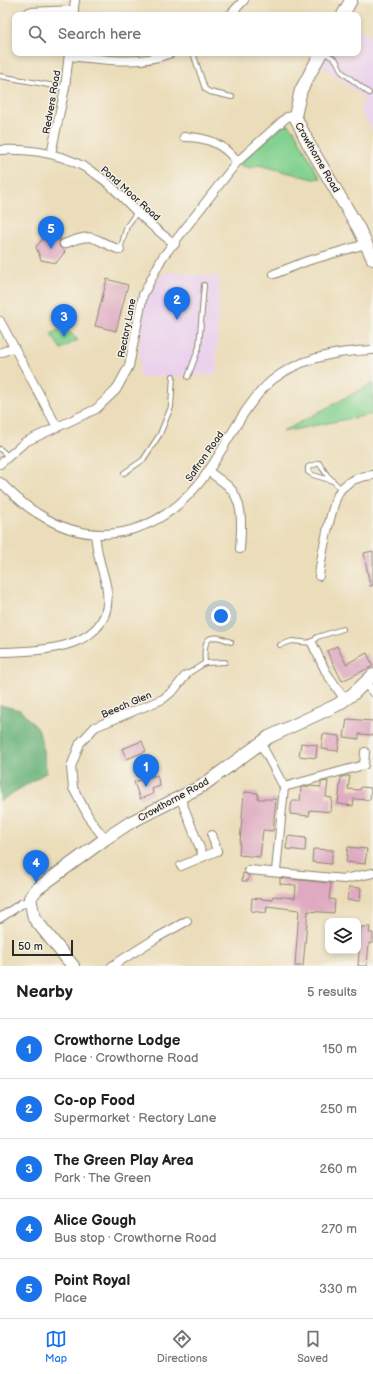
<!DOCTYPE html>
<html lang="en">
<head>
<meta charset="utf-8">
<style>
	:root { --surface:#fff; --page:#f2f2f2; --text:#202124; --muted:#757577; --line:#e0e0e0; --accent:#1a73e8 }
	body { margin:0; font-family:"Balsamiq Sans",sans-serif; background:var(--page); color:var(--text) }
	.controls { position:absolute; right:12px; bottom:12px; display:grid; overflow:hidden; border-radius:8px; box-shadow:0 2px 6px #0003 }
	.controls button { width:36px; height:36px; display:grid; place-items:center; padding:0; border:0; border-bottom:1px solid var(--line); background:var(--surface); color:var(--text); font:20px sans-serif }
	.scale { position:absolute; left:12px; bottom:10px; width:61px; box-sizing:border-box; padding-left:4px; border:2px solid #2b2b2b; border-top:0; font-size:11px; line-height:14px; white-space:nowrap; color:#2b2b2b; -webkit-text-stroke:3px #f7f3e8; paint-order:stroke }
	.you { position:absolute; left:221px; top:616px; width:14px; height:14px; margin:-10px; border:3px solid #fff; border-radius:50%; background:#1a73e8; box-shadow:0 0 0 6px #1a73e833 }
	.badge { display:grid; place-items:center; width:26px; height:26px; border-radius:50%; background:var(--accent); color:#fff; font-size:13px; font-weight:700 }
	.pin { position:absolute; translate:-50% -33px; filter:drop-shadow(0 1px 2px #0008) }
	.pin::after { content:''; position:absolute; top:21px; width:14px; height:12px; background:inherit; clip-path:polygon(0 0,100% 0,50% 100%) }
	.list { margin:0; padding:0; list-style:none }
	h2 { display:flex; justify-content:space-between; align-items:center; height:52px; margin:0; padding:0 16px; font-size:17px }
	h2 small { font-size:13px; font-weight:400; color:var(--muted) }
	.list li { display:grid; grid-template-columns:26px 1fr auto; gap:12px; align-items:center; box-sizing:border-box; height:60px; padding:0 16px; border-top:1px solid var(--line) }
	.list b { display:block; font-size:15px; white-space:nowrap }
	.list p { margin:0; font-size:13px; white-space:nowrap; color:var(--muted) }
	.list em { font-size:13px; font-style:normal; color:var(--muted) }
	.icon { flex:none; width:22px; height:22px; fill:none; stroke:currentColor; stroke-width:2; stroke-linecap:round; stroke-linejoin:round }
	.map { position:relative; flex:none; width:373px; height:966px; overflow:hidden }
	.search { position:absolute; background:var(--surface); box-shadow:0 2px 6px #0003; left:12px; right:12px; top:12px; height:44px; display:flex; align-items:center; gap:10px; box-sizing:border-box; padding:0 14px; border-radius:8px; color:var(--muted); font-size:15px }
	.sheet { height:352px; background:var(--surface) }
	nav { display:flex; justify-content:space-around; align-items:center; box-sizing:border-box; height:56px; border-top:1px solid var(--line); background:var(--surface); font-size:11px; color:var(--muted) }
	nav a { display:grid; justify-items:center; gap:2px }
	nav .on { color:var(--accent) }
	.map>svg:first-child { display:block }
	.built { fill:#ead1ed }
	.green { fill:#84d291; stroke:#587e5e }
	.forest { fill:#6bb47b; stroke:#4b7053 }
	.building { fill:#dea9c1 }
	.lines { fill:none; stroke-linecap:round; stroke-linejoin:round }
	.lane-casing { stroke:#8b8472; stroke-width:6 }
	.street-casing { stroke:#8b8472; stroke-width:10 }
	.secondary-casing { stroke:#8b8472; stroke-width:14 }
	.lane { stroke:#fff; stroke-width:4 }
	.street { stroke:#fff; stroke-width:8 }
	.secondary { stroke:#fff; stroke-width:12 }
	.labels { text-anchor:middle; stroke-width:3; stroke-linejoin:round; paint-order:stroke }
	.street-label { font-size:10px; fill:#2b2b2b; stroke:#f7f3e8 }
</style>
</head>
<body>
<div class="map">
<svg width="373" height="966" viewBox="0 0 373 966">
	<rect width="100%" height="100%" fill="#f7f3e8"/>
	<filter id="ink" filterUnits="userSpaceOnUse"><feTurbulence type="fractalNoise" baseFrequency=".025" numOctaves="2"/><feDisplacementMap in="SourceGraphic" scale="8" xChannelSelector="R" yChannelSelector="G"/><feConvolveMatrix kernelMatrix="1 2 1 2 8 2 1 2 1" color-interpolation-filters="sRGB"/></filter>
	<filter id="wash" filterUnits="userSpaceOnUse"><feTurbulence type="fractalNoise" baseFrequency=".012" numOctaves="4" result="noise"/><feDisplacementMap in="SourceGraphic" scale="16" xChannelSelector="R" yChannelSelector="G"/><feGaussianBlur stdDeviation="0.9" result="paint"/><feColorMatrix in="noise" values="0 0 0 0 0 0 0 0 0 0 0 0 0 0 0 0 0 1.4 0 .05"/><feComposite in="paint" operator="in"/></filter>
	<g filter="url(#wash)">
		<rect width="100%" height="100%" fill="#ebddb9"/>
		<g class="built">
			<polygon points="358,27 373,36 373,132 359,108 366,100 321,65 328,53 358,53"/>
			<polygon points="166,271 220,277 216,375 139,377 140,340 145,296"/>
		</g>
		<g class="green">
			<polygon points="283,125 289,125 294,130 320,178 313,179 259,165 251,168 238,165"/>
			<polygon points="65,327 78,340 61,349 51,334"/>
			<polygon points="373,383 373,414 282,432"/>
		</g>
		<polygon class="forest" points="0,705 20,710 39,730 47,772 0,801"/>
		<g id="blocks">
			<g class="building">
				<polygon points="46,235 60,238 59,246 65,252 56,263 41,260 36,247"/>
				<polygon points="107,279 128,285 116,331 95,326"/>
				<polygon points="373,551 373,585 370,586 364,553"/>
				<polygon points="337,646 346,664 367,653 373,666 342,681 327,651"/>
				<polygon points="347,719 373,721 373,735 359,734 359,739 344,737"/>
				<polygon points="323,734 340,736 338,751 321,749"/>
				<polygon points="142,741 146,751 127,759 122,749"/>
				<polygon points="301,743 317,745 316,758 299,756"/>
				<polygon points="157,775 160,786 152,789 153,794 140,799 134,782"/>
				<polygon points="347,776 350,776 348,789 360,790 361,787 371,788 370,800 354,799 353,806 338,804 341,777"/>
				<polygon points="328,781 326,797 332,798 331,812 310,810 309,816 290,814 292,801 300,801 301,788 308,786 321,787 321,782"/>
				<polygon points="244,792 258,793 258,799 276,799 273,831 263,830 260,857 239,855"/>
				<polygon points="288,836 306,838 305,851 286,849"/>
				<polygon points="348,847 367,849 365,864 346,862"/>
				<polygon points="313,849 333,850 331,864 312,862"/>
				<polygon points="243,873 249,875 248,881 242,881"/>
				<polygon points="280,878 331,883 329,899 335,900 334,913 308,911 303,966 295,966 299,910 267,906 266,913 251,911 252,898 272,900 273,896 295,898 296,885 280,884"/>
				<polygon points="349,887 361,888 360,901 347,900"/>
				<polygon points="361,927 370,927 369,933 373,933 373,943 369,943 367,966 358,966"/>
			</g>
		</g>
	</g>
	<g filter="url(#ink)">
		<use href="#blocks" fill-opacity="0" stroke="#8b8472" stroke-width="1"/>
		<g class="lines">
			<defs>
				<g id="lane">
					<polyline points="193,53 205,89 210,92 232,97"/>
					<polyline points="325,53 336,60 342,72 369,93"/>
					<polyline points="0,76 65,88"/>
					<polyline points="120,250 127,226 137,212"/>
					<polyline points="188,377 199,347 204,285"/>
					<polyline points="0,449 8,456"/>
					<polyline points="124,473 143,460 160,434 171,407 173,376"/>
					<polyline points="333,481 313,475 308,472 308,467 319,463 327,475 341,489"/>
					<polyline points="280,645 292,641 312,643 317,637 343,629"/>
					<path d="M205,663c-2,-23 2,-32 26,-21"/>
					<polyline points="186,675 205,663 225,662"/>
				</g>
				<g id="street">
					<polyline points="29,12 74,10"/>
					<polyline points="73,15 75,0"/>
					<polyline points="230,15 244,0"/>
					<path d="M69,56c34,3 69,10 102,-3"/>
					<path d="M184,137c22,0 39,6 53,25"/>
					<path d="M0,150c38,-2 74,6 104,30 11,9 21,20 31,30 12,12 26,24 40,34"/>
					<polyline points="51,154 65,88 69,53"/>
					<path d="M64,244c32,-13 27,-5 56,6"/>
					<polyline points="274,274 307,261 366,244"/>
					<polyline points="0,321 57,427"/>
					<polyline points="0,353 14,347"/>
					<polyline points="0,464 25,442 96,409 116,390 129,366 143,295 162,258 237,162 287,117 295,116"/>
					<path d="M208,471c7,5 14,10 20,15 17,16 13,43 12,63"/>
					<path d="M0,482c12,11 23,23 37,31 64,42 131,17 172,-43 20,-29 35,-65 62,-89 28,-23 67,-30 102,-31"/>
					<path d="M319,576c2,-17 13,-78 23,-88 9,-9 19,-12 31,-13"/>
					<polyline points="312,643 326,672 345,700"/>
					<path d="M0,652c40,-1 114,-2 107,-61 -1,-11 -6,-22 -8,-33 -2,-8 -3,-16 -4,-24"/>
					<polyline points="365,683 373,692"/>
					<polyline points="260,742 284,787 276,871"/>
					<polyline points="284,787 364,765 365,752"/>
					<polyline points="180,797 203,856"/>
					<polyline points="105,839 91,821 73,788 71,767 80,743 95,727 163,699 174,690 186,675"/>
					<polyline points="181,866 217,851 212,835"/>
					<polyline points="249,870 344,879 373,873"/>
					<polyline points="0,918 21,904 29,902"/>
					<polyline points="112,966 158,937 187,921"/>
				</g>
				<g id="secondary">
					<polyline points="343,15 351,0"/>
					<polyline points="321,53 301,90 295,116 308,143 359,229 373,259"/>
					<polyline points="73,966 34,918 30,898 37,889 105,839 131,822 202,786 269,737 337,705 353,694 373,675"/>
				</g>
			</defs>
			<use href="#lane" class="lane-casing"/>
			<use href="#street" class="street-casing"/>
			<use href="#secondary" class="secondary-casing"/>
			<use href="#lane" class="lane"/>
			<use href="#street" class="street"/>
			<use href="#secondary" class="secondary"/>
		</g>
	</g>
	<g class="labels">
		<g class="street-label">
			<text transform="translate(51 102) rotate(-80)" y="4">Redvers Road</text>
			<text transform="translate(318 157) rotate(60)" y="4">Crowthorne Road</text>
			<text transform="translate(131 193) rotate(42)" y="4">Pond Moor Road</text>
			<text transform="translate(126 328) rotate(-79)" y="4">Rectory Lane</text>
			<text transform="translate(204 456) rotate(-55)" y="4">Saffron Road</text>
			<text transform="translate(126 704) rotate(-23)" y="4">Beech Glen</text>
			<text transform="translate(173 799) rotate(-29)" y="4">Crowthorne Road</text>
		</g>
	</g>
</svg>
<div class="controls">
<button><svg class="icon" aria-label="layers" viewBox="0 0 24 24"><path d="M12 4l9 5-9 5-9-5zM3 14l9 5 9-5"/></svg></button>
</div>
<div class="scale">50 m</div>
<div class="you"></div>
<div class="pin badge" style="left:146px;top:787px">1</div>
<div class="pin badge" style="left:177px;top:320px">2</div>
<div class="pin badge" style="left:64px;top:337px">3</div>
<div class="pin badge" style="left:36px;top:883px">4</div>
<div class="pin badge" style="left:51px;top:249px">5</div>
<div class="search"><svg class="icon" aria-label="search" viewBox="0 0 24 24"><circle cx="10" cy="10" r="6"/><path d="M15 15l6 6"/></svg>Search here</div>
</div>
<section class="sheet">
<h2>Nearby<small>5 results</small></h2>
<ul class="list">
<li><span class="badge">1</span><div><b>Crowthorne Lodge</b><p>Place · Crowthorne Road</p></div><em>150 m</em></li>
<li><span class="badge">2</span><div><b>Co-op Food</b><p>Supermarket · Rectory Lane</p></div><em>250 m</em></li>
<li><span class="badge">3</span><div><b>The Green Play Area</b><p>Park · The Green</p></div><em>260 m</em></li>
<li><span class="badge">4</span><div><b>Alice Gough</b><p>Bus stop · Crowthorne Road</p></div><em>270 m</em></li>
<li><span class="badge">5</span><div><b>Point Royal</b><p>Place</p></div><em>330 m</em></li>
</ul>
</section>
<nav>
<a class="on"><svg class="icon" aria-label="map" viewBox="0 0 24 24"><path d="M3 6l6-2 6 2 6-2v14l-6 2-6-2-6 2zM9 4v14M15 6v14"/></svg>Map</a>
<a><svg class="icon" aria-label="directions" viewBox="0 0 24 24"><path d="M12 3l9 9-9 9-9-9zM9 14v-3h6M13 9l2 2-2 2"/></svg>Directions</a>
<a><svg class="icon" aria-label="saved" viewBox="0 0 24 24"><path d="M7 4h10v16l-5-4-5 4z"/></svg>Saved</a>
</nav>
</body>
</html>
